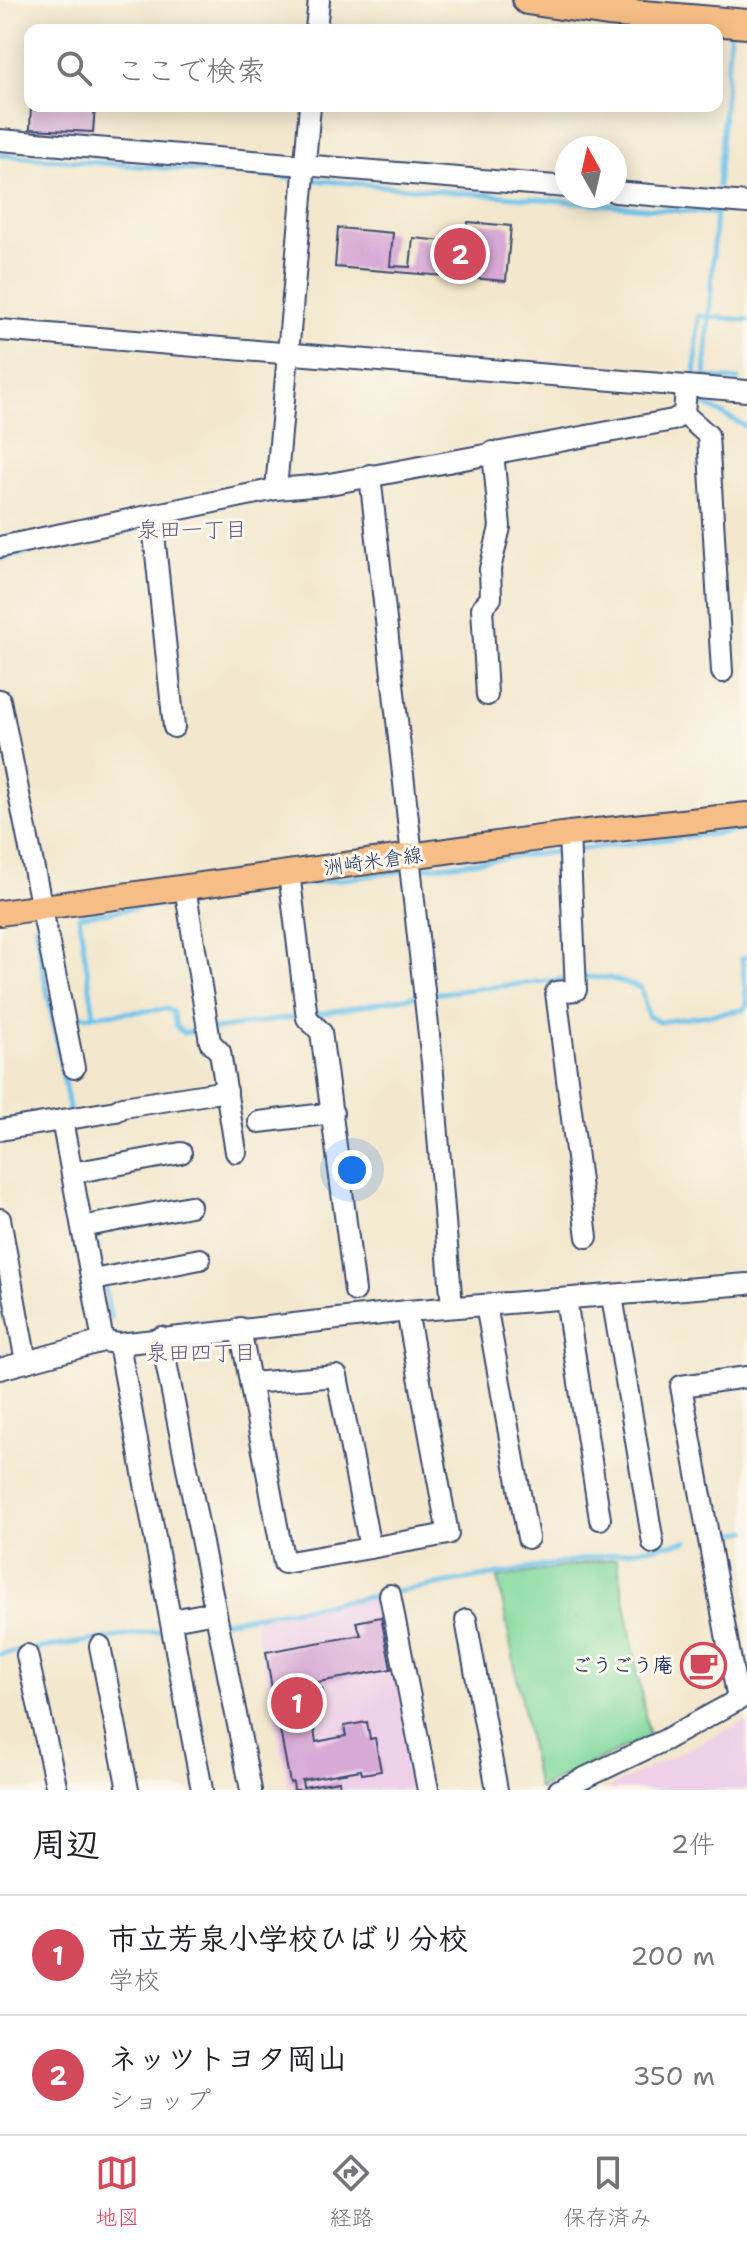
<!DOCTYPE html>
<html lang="ja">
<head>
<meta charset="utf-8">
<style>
	:root { --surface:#fff; --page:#f6f6f6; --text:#202124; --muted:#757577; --line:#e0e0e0; --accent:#d1495b }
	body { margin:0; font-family:"Shantell Sans","Klee One",sans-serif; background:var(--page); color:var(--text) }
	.compass { position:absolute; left:555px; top:136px; width:72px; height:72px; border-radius:50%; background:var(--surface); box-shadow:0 4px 20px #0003; rotate:352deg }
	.you { position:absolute; left:352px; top:1170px; width:28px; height:28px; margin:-20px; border:6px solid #fff; border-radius:50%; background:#1a73e8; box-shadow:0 0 0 12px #1a73e833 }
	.badge { display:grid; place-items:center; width:52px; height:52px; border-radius:50%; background:var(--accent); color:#fff; font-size:26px; font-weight:700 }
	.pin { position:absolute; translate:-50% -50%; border:4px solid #fff; box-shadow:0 2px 8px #0006 }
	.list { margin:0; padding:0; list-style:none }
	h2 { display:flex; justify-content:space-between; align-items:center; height:104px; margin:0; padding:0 32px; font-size:34px }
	h2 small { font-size:26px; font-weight:400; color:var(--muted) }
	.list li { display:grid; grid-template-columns:52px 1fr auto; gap:24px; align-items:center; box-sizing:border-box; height:120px; padding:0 32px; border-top:2px solid var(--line) }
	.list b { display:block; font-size:30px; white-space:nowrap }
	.list p { margin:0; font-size:26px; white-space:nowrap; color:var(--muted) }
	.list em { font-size:26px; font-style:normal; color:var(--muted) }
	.icon { flex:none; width:44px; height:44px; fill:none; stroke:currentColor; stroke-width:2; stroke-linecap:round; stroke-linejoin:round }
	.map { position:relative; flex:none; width:747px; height:1790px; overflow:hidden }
	.search { position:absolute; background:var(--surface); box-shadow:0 4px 20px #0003; left:24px; right:24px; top:24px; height:88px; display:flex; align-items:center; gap:20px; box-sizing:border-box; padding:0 28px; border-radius:16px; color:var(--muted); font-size:30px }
	.sheet { height:344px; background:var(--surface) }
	nav { display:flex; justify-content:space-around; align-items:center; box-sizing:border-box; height:112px; border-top:2px solid var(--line); background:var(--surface); font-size:22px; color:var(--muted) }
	nav a { display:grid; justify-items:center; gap:4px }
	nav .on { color:var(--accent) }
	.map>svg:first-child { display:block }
	.built { fill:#eed0e8 }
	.green { fill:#81d99d; stroke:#4e847e; stroke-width:2 }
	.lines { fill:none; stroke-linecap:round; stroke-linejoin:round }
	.stream { stroke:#6ec2ea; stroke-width:5 }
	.building { fill:#d7a9d5 }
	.minor-casing { stroke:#3b4b6f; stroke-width:24 }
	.major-casing { stroke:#3b4b6f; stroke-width:28 }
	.highway-casing { stroke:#3b4b6f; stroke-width:32 }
	.minor { stroke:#fff; stroke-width:20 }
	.major { stroke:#f6be86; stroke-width:24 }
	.highway { stroke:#f6be86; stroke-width:28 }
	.labels { text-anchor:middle; stroke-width:6; stroke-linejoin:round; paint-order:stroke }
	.street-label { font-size:20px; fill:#1b2f5e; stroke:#fbf7ec }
	.poi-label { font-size:20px; font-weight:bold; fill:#1b2f5e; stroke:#fbf7ec; text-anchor:end }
	.neighbourhood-label { font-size:22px; fill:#5d5a88; stroke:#fbf7ec }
</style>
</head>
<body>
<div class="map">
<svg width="747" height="1790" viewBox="0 0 747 1790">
	<rect width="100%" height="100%" fill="#fbf7ec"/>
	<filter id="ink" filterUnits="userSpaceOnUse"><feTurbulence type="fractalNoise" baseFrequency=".0125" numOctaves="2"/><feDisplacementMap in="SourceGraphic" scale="16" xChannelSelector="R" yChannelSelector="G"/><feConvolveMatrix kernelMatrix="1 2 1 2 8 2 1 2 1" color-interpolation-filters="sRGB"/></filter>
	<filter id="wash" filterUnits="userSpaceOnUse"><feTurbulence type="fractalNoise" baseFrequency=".006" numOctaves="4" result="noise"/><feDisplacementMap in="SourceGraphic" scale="32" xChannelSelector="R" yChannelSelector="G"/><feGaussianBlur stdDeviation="1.8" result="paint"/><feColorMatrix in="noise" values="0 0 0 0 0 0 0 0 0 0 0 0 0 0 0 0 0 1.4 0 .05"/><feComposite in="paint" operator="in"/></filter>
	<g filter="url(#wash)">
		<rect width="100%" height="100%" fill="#f3e7cd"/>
		<g class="built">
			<polygon points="386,1597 421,1790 340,1790 338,1781 303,1787 302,1780 361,1770 363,1774 381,1771 370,1739 346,1736 316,1742 312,1716 319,1714 315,1694 322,1693 313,1687 285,1688 391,1669 381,1617 356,1622 361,1635 266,1652 272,1689 277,1693 273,1694 289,1782 294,1789 289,1790 254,1618"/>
			<polygon points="747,1720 747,1790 604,1790"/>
		</g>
		<polygon class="green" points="617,1558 649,1736 538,1789 498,1578"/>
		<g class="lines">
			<g class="stream">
				<polyline points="0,155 291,178"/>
				<polyline points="314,180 716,214"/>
				<polyline points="718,186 730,35"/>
				<polyline points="716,211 705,377 738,380"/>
				<polyline points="695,381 698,316 747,320"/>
				<polyline points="694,399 747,427"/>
				<polyline points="157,524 183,519"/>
				<polyline points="0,559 148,526"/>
				<polyline points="573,850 747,830"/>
				<polyline points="414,869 563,851"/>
				<polyline points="298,885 404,871"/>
				<polyline points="197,899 281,888"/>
				<polyline points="35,926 70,1113"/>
				<polyline points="582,977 609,978 641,988 648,1016 659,1022 743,1010 747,1005 742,958 747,957"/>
				<polyline points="431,994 572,978"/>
				<polyline points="94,1015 79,916 174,903"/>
				<polyline points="313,1015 421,995"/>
				<polyline points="75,1017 167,1009 173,1012 176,1026 183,1033 204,1030"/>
				<polyline points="214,1029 303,1016"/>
				<polyline points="93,1229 102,1274"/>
				<polyline points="104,1284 111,1319"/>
				<polyline points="0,1379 98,1355"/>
				<polyline points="713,1537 747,1531"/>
				<polyline points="396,1592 687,1541"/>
				<polyline points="223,1621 386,1594"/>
				<polyline points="0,1654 165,1630"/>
			</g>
		</g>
		<g id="blocks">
			<g class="building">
				<polygon points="31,106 95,106 93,132 30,129"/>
				<polygon points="468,222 511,226 506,281 335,267 338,228 393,233 390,266 410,267 413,238 466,243"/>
				<polygon points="381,1617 391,1669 285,1688 322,1688 323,1693 315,1694 319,1715 312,1716 316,1742 346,1736 344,1726 367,1722 370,1739 375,1738 381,1771 362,1774 361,1770 302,1780 303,1787 339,1781 340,1790 294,1790 293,1782 290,1783 273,1693 277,1693 272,1689 266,1652 361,1635 356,1622"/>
			</g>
		</g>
	</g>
	<g filter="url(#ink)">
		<use href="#blocks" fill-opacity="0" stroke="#3b4b6f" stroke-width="2"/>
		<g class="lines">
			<defs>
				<g id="minor">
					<polyline points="316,30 319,0"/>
					<polyline points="0,140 567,187"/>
					<polyline points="615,192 747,203"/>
					<polyline points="0,330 747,391"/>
					<polyline points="684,414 708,435 722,672"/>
					<polyline points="370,475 412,856"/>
					<polyline points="276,489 310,106"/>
					<polyline points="152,515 174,727"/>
					<polyline points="0,547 276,489 324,485 673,420 684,414 686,388"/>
					<polyline points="487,695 482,608 491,598 490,569 500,527 493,452"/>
					<polyline points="0,700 74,1068"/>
					<polyline points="569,834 576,990 556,992 587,1237"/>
					<polyline points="409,856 432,1062 452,1307"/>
					<polyline points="289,873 307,1018 321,1032 355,1291"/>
					<polyline points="185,887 210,1042 220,1052 236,1152"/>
					<polyline points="62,1120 116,1111 123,1107 227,1091"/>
					<polyline points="259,1122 333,1113"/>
					<polyline points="0,1130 62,1120 103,1341"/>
					<polyline points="72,1173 181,1153"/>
					<polyline points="0,1219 26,1362"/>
					<polyline points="82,1227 190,1206"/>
					<polyline points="93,1280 200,1259"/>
					<polyline points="612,1296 653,1543"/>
					<polyline points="566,1299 600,1519"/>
					<polyline points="486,1305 528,1538"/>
					<polyline points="240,1328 284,1563 370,1548 337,1376 250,1383"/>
					<polyline points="161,1337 251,1790"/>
					<polyline points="119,1344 202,1790"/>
					<polyline points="0,1369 103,1341 119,1344 407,1311 747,1284"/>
					<polyline points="370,1548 448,1534 407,1311"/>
					<polyline points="390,1595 428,1790"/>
					<polyline points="172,1620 215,1612"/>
					<polyline points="466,1620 497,1790"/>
					<polyline points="100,1646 128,1790"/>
					<polyline points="27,1655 57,1790"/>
					<polyline points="738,1700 681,1386 747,1377"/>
					<polyline points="559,1790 665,1740 747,1695"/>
				</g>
				<polyline id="major" points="0,913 569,834 747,815"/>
				<polyline id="highway" points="527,0 608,12 747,24"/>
			</defs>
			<use href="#minor" class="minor-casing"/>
			<use href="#major" class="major-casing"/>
			<use href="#highway" class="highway-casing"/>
			<use href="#minor" class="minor"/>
			<use href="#major" class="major"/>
			<use href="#highway" class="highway"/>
		</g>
	</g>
	<defs>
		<symbol id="cafe-ring" viewBox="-11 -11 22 22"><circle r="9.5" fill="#fbf7ec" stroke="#d1495b" stroke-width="1.5"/><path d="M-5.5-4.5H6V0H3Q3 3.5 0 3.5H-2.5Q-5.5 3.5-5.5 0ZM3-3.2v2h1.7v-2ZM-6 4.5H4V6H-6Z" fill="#d1495b"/></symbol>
	</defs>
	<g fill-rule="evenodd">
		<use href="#cafe-ring" x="678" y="1640" width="51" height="51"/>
	</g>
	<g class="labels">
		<g class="street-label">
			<text transform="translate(373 861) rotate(-8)" y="7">洲崎米倉線</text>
		</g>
		<g class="poi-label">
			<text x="673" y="1672">ごうごう庵</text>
		</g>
		<g class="neighbourhood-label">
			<text x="192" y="537">泉田一丁目</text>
			<text x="201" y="1360">泉田四丁目</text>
		</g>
	</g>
</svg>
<svg class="compass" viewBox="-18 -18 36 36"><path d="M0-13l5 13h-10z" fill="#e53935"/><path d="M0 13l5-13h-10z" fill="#757577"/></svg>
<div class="you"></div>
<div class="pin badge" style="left:297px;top:1703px">1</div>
<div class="pin badge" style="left:460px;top:254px">2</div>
<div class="search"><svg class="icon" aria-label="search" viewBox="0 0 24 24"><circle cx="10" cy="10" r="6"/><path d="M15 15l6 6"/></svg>ここで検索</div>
</div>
<section class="sheet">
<h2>周辺<small>2件</small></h2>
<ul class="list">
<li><span class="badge">1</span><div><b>市立芳泉小学校ひばり分校</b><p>学校</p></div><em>200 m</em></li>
<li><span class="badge">2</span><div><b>ネッツトヨタ岡山</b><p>ショップ</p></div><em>350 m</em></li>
</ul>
</section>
<nav>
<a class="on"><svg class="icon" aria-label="map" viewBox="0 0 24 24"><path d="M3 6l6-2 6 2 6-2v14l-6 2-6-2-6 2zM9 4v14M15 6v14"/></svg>地図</a>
<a><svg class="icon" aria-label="directions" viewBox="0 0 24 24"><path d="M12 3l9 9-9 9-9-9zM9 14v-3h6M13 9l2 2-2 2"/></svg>経路</a>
<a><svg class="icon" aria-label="saved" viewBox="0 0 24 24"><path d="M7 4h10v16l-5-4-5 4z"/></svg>保存済み</a>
</nav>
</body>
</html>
